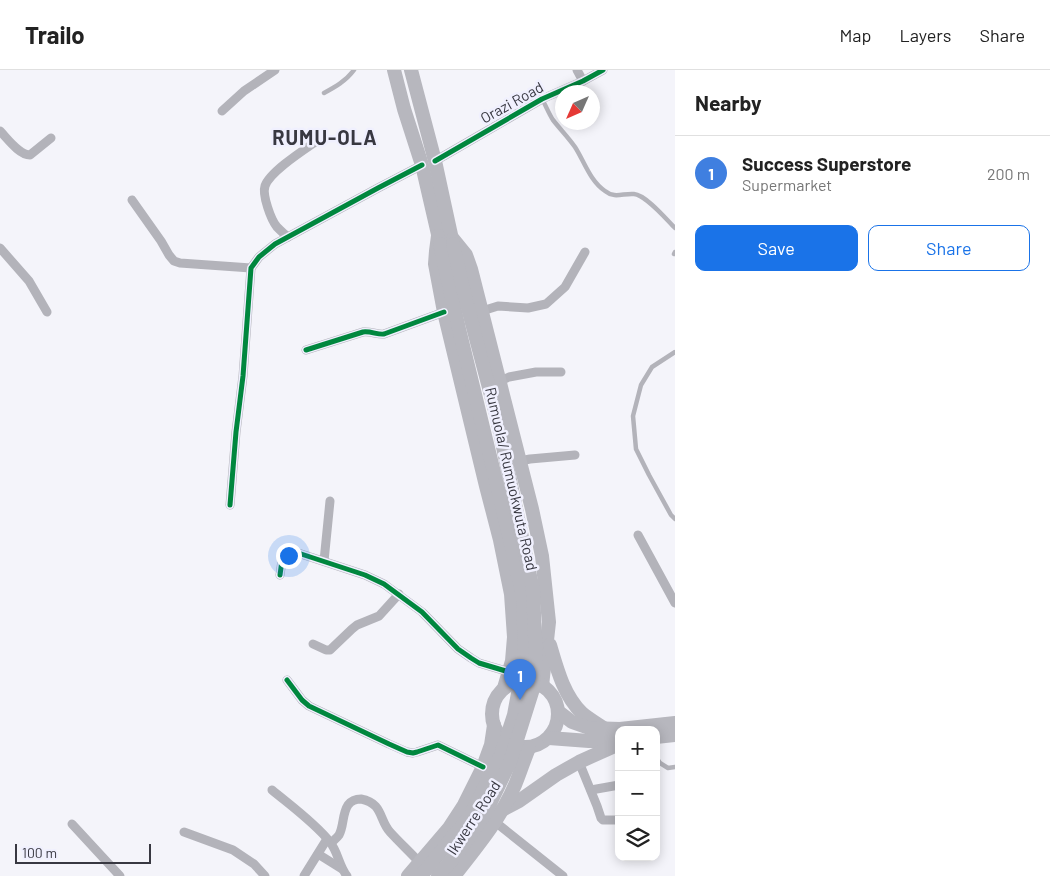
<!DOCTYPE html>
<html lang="en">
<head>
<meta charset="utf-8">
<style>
	:root { --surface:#fff; --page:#f2f2f2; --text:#222; --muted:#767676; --line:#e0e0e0; --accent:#1a73e8 }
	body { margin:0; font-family:Barlow,sans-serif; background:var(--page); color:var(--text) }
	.controls { position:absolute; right:15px; bottom:15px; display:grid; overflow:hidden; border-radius:10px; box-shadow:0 2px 12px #0003 }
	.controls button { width:45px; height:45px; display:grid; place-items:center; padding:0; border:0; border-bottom:1px solid var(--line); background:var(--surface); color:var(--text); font:25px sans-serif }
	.compass { position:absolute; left:555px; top:15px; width:45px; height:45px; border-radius:50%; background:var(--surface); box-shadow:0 2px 12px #0003; rotate:225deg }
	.scale { position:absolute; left:15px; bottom:12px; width:136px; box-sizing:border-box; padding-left:5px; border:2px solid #383841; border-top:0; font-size:14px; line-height:18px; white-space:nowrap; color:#383841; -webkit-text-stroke:4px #f0f0fe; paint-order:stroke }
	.you { position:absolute; left:288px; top:485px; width:18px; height:18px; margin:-12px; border:4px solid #fff; border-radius:50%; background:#1a73e8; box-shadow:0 0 0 8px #1a73e833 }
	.badge { display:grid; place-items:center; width:32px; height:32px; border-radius:50%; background:var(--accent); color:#fff; font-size:16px; font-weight:700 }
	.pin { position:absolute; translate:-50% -41px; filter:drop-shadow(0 1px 2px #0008) }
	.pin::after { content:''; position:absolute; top:26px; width:18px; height:15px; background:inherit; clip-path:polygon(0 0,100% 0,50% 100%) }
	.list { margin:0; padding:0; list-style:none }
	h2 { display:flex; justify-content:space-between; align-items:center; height:65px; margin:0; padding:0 20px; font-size:21px }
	h2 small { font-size:16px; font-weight:400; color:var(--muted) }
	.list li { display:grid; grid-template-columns:32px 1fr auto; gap:15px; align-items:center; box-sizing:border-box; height:75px; padding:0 20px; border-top:1px solid var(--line) }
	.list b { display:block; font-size:19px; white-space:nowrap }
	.list p { margin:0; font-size:16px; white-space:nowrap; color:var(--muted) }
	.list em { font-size:16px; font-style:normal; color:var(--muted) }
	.actions { display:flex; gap:10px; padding:15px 20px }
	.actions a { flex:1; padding:11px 0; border:1px solid var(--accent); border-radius:10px; text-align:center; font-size:18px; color:var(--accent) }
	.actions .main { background:var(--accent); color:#fff }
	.icon { flex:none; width:28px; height:28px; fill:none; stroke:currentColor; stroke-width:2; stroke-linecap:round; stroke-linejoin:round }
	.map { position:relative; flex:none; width:675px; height:806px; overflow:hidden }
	header { display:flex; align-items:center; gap:30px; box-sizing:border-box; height:70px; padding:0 25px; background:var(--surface); border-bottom:1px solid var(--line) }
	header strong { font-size:24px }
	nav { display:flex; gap:28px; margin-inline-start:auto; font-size:18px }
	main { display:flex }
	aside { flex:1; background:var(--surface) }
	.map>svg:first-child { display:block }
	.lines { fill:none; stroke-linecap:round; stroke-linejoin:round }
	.lane { stroke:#b3b3ba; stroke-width:4.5 }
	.street { stroke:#b3b3ba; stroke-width:9 }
	.primary { stroke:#b7b7be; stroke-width:14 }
	.primary-bridge { stroke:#b7b7be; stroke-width:14 }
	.cycleway-casing { stroke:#f0f0fe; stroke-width:8 }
	.cycleway { stroke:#00873e; stroke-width:5 }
	.labels { text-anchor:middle; stroke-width:5; stroke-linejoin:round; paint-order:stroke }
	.street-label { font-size:15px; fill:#383841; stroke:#f0f0fe }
	.district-label { font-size:20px; font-weight:bold; letter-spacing:1px; fill:#383841; stroke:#f0f0fe }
</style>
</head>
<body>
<header>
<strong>Trailo</strong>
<nav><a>Map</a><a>Layers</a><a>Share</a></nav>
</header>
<main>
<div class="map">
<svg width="675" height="806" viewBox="0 0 675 806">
	<rect width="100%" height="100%" fill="#f4f4fa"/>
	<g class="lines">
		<g class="lane">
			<path d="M324,23c11,-6 22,-12 30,-23"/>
			<path d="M542,29c4,7 7,15 11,21 7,9 15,17 22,27 9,14 15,34 30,44 10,8 18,2 29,3 12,1 32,25 41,34"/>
			<polyline points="674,184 675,182"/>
			<polyline points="675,282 652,297 641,315 633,346 636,379 649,405 671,445 675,449"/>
			<polyline points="656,687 660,693 668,698 675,697"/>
		</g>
		<g class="street">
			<polyline points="577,0 583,11"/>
			<polyline points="222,41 244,21 275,0"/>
			<path d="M0,61c7,7 19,24 30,24l21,-17"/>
			<polyline points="435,91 542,29 583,11 603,0"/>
			<polyline points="132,130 161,171 169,185 174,191 180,193 251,198"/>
			<path d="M288,167c-4,-3 -8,-7 -11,-10 -6,-7 -15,-32 -12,-41 5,-15 42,-38 56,-48"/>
			<polyline points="0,178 29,211 47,242"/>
			<polyline points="482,241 498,236 528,238 546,234 565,217 585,182"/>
			<path d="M306,280l57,-18c8,-1 15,3 21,2l60,-22"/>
			<polyline points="500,311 509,307 536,302 561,302"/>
			<polyline points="520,391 530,389 575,385"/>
			<polyline points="230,435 236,362 243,306 251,198 259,187 275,174 378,118 422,95"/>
			<polyline points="638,465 675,533"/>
			<polyline points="324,491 330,431"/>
			<polyline points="280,505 283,483 286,480 289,480 365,505 384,514 422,542 458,579 471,588 479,593 509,602"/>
			<polyline points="313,574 326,580 330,580 352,559 357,555 379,546 399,524"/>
			<polyline points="287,610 302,630 309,636 389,674 407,682 413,683 417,682 438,675 483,697"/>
			<polyline points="579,692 597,736 601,748 603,750 619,750"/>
			<path d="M272,720c18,15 43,33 58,52 8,10 9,24 17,34"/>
			<polyline points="591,720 619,715"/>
			<polyline points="494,751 563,806"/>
			<polyline points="72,754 120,806"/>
			<polyline points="184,762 233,780 254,794 265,806"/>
			<path d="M331,773c3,-3 6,-5 8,-8 5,-9 3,-21 9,-30 3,-4 8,-6 13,-6 22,4 18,21 29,33 10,11 20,20 30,31"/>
			<polyline points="318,784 342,799"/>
			<polyline points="304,806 327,769"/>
		</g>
		<g class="primary">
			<polyline points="394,0 404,39 422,95 440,173"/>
			<polyline points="411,0 435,91 453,174"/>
			<polyline points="438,166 436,181 435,194 444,242 486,416 500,470 511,524 514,567 512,591 504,618"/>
			<polyline points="453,169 466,185 471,199 532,439 542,486 549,552 542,616"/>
			<path d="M550,575c7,24 14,51 32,68 7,6 16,11 23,16"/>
			<circle cx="525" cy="644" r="33"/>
			<polyline points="559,642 572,652 589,658 620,659 675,653"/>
			<polyline points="656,667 675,665"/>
			<polyline points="549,668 589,671 618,671"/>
			<polyline points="502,740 519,731 556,705 579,692 619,674"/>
			<polyline points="408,806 449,758 464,735 483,697 491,675 494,655"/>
			<path d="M454,806c22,-28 47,-58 61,-91 5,-12 9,-25 14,-37"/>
		</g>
		<g class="primary-bridge">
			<polyline points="421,806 470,746 501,685 514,645 525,585 523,527 501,431 459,259 440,174"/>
			<polyline points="438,806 459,781 486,742 510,692 533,619 536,589 533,520 497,348 464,223 453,174"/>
		</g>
		<defs>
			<g id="cycleway">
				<polyline points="435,91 542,29 583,11 603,0"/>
				<path d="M306,280l57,-18c8,-1 15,3 21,2l60,-22"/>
				<polyline points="230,435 236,362 243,306 251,198 259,187 275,174 378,118 422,95"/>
				<polyline points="280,505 283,483 286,480 289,480 365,505 384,514 422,542 458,579 471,588 479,593 509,602"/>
				<polyline points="287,610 302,630 309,636 389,674 407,682 413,683 417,682 438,675 483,697"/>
			</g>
		</defs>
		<use href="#cycleway" class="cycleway-casing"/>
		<use href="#cycleway" class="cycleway"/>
	</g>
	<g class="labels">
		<g class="street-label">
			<text transform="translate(512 33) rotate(-29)" y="5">Orazi Road</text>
			<text transform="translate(511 409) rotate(77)" y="5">Rumuola/ Rumuokwuta Road</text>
			<text transform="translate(474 748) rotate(-57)" y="5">Ikwerre Road</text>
		</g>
		<g class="district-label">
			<text x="325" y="75">RUMU-OLA</text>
		</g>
	</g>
</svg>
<div class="controls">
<button>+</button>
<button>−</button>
<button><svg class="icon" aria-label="layers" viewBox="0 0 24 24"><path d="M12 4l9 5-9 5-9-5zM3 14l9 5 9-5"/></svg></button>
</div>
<svg class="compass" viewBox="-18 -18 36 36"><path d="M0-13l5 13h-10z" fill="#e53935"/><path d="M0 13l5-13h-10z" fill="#767676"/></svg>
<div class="scale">100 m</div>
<div class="you"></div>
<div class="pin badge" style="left:520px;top:630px;background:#3f7fe0">1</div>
</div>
<aside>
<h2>Nearby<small></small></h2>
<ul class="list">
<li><span class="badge" style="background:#3f7fe0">1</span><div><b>Success Superstore</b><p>Supermarket</p></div><em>200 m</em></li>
</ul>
<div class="actions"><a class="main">Save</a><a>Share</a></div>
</aside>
</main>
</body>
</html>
